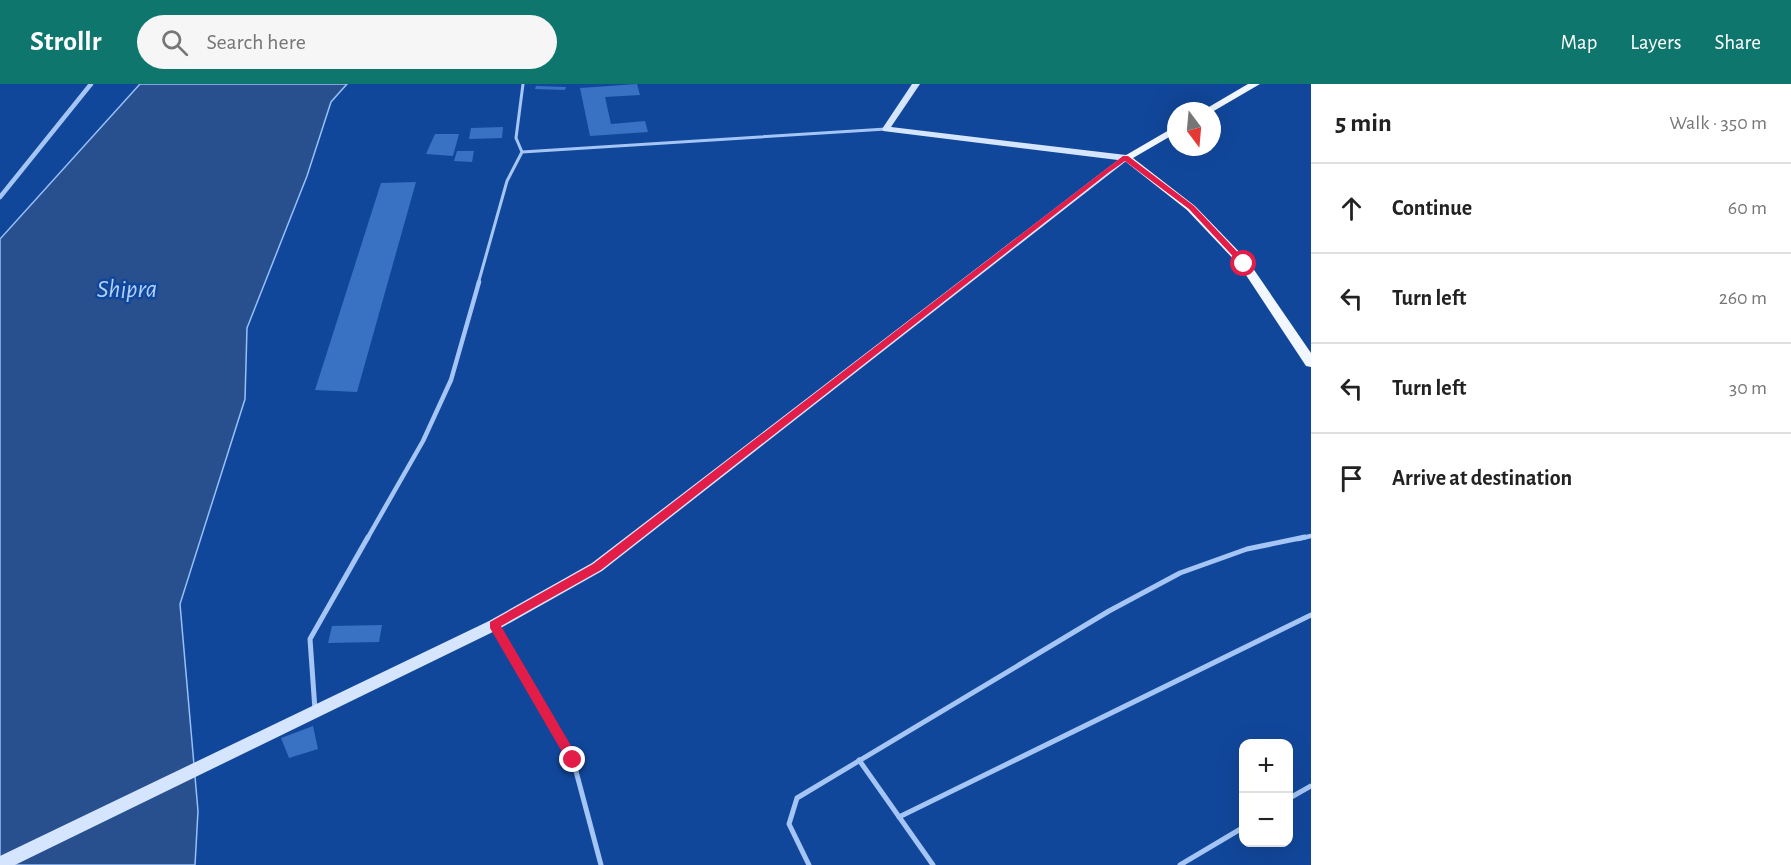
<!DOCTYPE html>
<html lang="en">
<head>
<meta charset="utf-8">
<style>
	:root { --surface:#fff; --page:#f6f6f6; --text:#222; --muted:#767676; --line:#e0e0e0; --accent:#0f766e }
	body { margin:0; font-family:"Alegreya Sans",sans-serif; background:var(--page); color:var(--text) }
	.controls { position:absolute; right:18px; bottom:18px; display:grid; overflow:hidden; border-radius:12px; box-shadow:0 6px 24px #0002 }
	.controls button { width:54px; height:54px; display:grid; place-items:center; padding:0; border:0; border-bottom:2px solid var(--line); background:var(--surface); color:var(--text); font:30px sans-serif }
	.compass { position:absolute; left:1167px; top:18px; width:54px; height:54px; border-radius:50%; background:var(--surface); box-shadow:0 6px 24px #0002; rotate:164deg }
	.stop { position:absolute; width:18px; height:18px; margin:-14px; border:4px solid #e11d48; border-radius:50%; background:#fff }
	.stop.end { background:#e11d48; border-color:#fff; box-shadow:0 2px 6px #0008 }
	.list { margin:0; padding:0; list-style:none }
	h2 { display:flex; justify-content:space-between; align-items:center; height:78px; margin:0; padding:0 24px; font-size:26px }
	h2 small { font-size:20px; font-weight:400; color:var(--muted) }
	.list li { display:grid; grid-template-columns:39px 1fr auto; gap:18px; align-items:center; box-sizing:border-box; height:90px; padding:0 24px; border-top:2px solid var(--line) }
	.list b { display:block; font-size:22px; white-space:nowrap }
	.list em { font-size:20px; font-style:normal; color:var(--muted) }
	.icon { flex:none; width:33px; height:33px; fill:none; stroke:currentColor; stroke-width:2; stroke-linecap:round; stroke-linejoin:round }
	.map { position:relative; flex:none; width:1311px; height:781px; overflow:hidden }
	header { display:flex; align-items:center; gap:36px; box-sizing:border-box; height:84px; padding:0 30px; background:var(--accent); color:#fff }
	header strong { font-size:28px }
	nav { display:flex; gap:33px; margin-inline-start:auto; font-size:21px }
	.search { width:420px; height:54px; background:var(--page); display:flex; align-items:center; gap:15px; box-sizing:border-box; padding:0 21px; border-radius:33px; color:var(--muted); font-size:22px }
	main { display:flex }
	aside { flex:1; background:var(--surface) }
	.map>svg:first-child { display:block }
	.water { fill:#28508f; stroke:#96c0f8; stroke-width:1.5 }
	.building { fill:#3971c3 }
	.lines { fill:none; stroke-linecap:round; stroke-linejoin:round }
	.lane-far2 { stroke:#a5c5f4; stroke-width:3 }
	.lane-far1 { stroke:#a5c5f4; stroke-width:4.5 }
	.lane { stroke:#a5c5f4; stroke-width:5 }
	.street { stroke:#a5c5f4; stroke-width:4.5 }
	.secondary { fill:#d5e5fd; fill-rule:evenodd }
	.primary { fill:#f2f7ff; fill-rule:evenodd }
	.route { fill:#e11d48 }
	.labels { text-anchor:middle; stroke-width:5; stroke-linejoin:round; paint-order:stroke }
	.water-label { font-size:26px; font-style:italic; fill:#b1d0fb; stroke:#11479b }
</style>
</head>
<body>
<header>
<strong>Strollr</strong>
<div class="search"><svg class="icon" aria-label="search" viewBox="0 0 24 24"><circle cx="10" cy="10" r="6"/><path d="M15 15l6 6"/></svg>Search here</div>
<nav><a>Map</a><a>Layers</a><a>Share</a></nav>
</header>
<main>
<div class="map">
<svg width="1311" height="781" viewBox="0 0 1311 781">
	<rect width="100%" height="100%" fill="#11479b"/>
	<polygon class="water" points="140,0 347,0 331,18 307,92 247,244 245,315 180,520 198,727 195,781 0,781 0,155"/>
	<g class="building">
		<polygon points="637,0 640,11 605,13 611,40 645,37 648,48 590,52 580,4"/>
		<polygon points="536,2 566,3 565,6 535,5"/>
		<polygon points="503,43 502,54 469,55 471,44"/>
		<polygon points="435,50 459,50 453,72 426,70"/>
		<polygon points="457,67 474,67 472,78 454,77"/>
		<polygon points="416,98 357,308 315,306 381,99"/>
		<polygon points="382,541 379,558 328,559 332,542"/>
		<polygon points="313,642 318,665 289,674 281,654"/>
	</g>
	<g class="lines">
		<g class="lane-far2">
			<polyline points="522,68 886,45"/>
			<polyline points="478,200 507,97 522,68 516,54 523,0"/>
		</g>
		<g class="lane-far1">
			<polyline points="367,455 423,357 451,296 479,198"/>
			<polyline points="1298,455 1311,452"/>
		</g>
		<g class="lane">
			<polyline points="494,541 573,676 601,781"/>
			<polyline points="315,626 310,555 368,453"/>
			<polyline points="859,676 933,781"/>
			<polyline points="1288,715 1311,702"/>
			<polyline points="899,733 1311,531"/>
			<polyline points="809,781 789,740 797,714 1109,527 1180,489 1247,465 1305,453"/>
			<polyline points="1180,781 1244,743"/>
		</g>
		<polyline class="street" points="0,113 91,0"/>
		<polygon class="secondary" points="912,0 920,0 891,43 1126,71 1130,74 602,487 499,545 15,781 0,781 0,772 489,537 592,479 1118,76 883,47 882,45"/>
		<g class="primary">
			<polygon points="1248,0 1260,0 1212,28 1202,27"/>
			<polygon points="1176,42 1176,49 1133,74 1195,122 1248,177 1311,269 1311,283 1306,282 1240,182 1187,126 1121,74"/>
		</g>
	</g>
	<polygon class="route" points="1123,72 1128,72 1194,122 1247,178 1247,182 1242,182 1189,125 1125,77 1108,89 601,486 501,542 577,672 577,680 569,680 490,544 490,538 593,480"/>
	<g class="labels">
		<g class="water-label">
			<text x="127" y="213">Shipra</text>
		</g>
	</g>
</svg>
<div class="controls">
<button>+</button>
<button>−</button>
</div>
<svg class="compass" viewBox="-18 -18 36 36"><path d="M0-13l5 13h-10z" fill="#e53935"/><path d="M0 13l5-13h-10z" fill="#767676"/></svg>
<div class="stop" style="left:1244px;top:180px"></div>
<div class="stop end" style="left:573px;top:676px"></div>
</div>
<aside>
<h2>5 min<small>Walk · 350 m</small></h2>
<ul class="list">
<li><svg class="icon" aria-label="ahead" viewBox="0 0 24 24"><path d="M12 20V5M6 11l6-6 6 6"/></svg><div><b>Continue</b></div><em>60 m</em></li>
<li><svg class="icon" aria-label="left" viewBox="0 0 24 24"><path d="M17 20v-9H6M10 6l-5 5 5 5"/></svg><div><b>Turn left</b></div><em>260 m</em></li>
<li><svg class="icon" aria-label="left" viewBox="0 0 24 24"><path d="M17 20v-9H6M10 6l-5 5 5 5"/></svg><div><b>Turn left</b></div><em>30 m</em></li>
<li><svg class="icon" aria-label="arrive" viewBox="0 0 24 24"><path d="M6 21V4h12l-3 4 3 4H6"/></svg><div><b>Arrive at destination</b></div></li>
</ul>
</aside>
</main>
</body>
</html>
